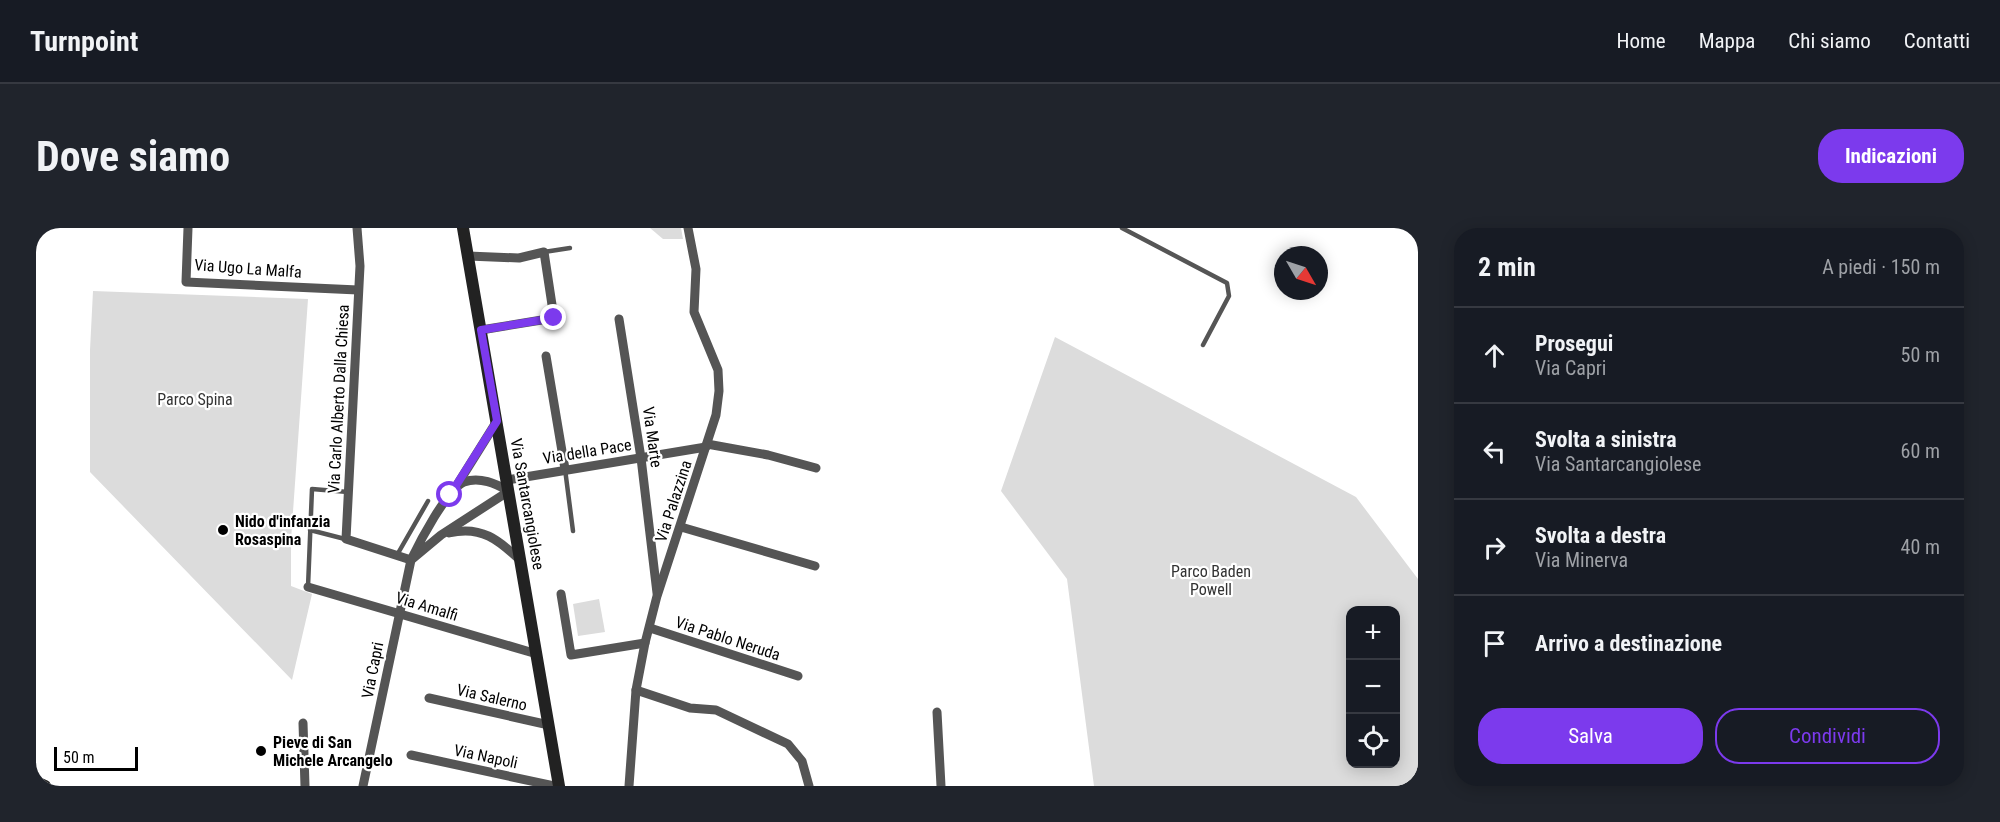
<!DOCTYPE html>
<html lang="it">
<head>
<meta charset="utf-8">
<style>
	:root { --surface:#171b24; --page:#20242c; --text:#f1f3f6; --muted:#9ea1a6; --line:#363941; --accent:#7c3aed }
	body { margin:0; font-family:"Roboto Condensed",sans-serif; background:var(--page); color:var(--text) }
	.controls { position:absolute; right:18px; bottom:18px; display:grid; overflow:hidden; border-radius:12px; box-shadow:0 3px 15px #0003 }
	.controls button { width:54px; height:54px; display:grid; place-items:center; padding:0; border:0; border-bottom:2px solid var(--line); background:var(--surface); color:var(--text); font:30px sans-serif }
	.compass { position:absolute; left:1238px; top:18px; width:54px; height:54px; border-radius:50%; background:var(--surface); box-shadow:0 3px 15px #0003; rotate:129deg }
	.scale { position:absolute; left:18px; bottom:15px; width:84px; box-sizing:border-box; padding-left:6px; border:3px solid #000; border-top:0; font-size:16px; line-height:21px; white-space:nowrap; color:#000; -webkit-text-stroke:4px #fff; paint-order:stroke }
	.stop { position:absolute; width:18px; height:18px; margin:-14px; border:4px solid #7c3aed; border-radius:50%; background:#fff }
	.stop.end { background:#7c3aed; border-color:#fff; box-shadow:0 2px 6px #0008 }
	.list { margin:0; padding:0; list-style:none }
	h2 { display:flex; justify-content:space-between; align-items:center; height:78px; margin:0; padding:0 24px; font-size:26px }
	h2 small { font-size:20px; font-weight:400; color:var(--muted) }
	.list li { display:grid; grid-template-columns:39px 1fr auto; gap:18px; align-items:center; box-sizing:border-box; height:96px; padding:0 24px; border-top:2px solid var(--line) }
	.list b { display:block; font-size:22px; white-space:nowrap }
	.list p { margin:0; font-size:20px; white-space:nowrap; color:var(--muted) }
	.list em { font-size:20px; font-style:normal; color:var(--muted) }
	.actions { display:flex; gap:12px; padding:18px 24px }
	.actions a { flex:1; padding:14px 0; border:2px solid var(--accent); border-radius:24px; text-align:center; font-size:21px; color:var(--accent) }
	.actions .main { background:var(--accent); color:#fff }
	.icon { flex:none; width:33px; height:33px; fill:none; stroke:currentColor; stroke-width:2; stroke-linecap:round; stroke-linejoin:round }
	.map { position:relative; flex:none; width:1382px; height:558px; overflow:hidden; border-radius:24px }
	header { display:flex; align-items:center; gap:36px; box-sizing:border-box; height:84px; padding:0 30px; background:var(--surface); border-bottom:2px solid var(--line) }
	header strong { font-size:28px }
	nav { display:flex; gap:33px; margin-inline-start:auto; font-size:21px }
	.intro { display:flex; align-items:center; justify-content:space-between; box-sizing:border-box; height:144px; padding:0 36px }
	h1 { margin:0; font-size:42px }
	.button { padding:15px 27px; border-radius:24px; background:var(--accent); color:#fff; font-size:21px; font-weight:700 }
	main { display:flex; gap:36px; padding:0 36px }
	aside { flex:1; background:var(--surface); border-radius:24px; box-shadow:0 3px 15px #0003 }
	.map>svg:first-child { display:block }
	.green { fill:#dcdcdc; fill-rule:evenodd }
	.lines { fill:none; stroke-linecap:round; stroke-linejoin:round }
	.lane { stroke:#555; stroke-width:4.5 }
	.street { stroke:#555; stroke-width:9 }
	.secondary { stroke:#222; stroke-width:12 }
	.route { stroke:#7c3aed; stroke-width:8 }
	.poi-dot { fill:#000; stroke:#fff; stroke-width:2 }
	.labels { text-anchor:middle; stroke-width:4.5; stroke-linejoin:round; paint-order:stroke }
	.street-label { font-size:16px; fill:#000; stroke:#fff }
	.park-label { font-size:16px; fill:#333; stroke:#fff }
	.poi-label { font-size:16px; font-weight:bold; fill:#000; stroke:#fff; text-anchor:start }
</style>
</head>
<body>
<header>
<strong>Turnpoint</strong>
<nav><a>Home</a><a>Mappa</a><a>Chi siamo</a><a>Contatti</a></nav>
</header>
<div class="intro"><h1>Dove siamo</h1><a class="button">Indicazioni</a></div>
<main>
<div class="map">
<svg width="1382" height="558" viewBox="0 0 1382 558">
	<rect width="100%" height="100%" fill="#fff"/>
	<g class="green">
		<polygon points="614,0 645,0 647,11 627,11"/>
		<polygon points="57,63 272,71 255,312 255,358 276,366 256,452 54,244 54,122"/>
		<path d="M1019,109l301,160 62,82v207h-324l-27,-207 -66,-88zM1314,382h46v154h-46z"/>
		<polygon points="563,371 569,404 542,408 537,376"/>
	</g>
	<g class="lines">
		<g class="lane">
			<polyline points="1086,0 1191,55 1193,68 1167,117"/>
			<polyline points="508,24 534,20"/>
			<polyline points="529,241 537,303"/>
			<polyline points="274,302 309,311"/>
			<polyline points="361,327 392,273"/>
			<polyline points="272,359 276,261 312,264"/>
		</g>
		<g class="street">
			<polyline points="152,0 150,54 322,62"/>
			<polyline points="321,0 324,38 310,311 375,332"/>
			<polyline points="432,28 483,30 508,24 518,90 445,102"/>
			<polyline points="583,91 605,230 621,365"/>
			<polyline points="510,128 529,241"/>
			<polyline points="671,216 732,227 780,240"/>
			<polyline points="471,252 670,219"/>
			<polyline points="421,257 461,193"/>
			<polyline points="645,299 779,338"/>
			<path d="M413,305c32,-8 50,7 72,28"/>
			<polyline points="272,359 501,426"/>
			<polyline points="525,366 535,427 609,415"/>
			<polyline points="614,400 762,448"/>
			<polyline points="600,462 654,480 680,482 752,516 766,533 773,558"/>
			<polyline points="393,470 513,497"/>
			<polyline points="901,484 905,558"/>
			<polyline points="267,495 269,558"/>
			<polyline points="375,527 518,558"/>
			<path d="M327,558l48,-226c9,-19 35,-69 53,-78 16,-6 32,2 45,9l-68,44 -30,25"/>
			<polyline points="593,558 600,462 609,415 621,368 680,187 683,163 682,142 658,84 660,41 652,0"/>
		</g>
		<g class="secondary">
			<polyline points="427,0 523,558"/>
			<polyline points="0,554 9,558"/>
		</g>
	</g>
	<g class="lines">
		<polyline class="route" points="414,267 461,193 445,102 518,90"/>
	</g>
	<g class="poi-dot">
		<circle cx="187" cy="302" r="6"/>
		<circle cx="225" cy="523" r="6"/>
	</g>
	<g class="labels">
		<g class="street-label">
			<text transform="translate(212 40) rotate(4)" y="6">Via Ugo La Malfa</text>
			<text transform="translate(302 171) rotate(-87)" y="6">Via Carlo Alberto Dalla Chiesa</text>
			<text transform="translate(617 209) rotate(82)" y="6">Via Marte</text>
			<text transform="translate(551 223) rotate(-9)" y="6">Via della Pace</text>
			<text transform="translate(637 273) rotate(-72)" y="6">Via Palazzina</text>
			<text transform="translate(492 276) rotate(80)" y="6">Via Santarcangiolese</text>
			<text transform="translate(391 378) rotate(17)" y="6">Via Amalfi</text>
			<text transform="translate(692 410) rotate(18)" y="6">Via Pablo Neruda</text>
			<text transform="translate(336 442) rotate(-79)" y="6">Via Capri</text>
			<text transform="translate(456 469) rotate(13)" y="6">Via Salerno</text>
			<text transform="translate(450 528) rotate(12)" y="6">Via Napoli</text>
		</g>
		<g class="park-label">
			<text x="159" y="177">Parco Spina</text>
			<text x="1175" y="349">Parco Baden<tspan x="1175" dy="18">Powell</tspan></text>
		</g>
		<g class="poi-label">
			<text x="199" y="299">Nido d'infanzia<tspan x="199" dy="18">Rosaspina</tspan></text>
			<text x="237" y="520">Pieve di San<tspan x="237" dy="18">Michele Arcangelo</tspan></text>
		</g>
	</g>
</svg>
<div class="controls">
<button>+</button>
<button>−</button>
<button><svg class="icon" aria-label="locate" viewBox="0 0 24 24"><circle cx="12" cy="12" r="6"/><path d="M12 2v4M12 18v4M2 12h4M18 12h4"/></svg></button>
</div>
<svg class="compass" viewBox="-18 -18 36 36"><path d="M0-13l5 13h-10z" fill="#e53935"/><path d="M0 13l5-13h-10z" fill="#9ea1a6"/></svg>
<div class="scale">50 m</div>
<div class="stop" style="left:414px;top:267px"></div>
<div class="stop end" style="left:518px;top:90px"></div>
</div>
<aside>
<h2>2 min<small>A piedi · 150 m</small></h2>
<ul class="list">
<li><svg class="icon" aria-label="ahead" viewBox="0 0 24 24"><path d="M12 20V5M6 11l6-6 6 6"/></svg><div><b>Prosegui</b><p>Via Capri</p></div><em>50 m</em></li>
<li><svg class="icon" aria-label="left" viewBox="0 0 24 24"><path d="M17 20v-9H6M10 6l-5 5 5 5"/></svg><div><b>Svolta a sinistra</b><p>Via Santarcangiolese</p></div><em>60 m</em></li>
<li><svg class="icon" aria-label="right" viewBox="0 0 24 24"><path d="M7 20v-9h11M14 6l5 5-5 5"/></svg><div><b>Svolta a destra</b><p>Via Minerva</p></div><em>40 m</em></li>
<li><svg class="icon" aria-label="arrive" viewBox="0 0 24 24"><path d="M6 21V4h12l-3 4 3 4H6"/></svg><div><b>Arrivo a destinazione</b></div></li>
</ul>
<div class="actions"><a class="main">Salva</a><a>Condividi</a></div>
</aside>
</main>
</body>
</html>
